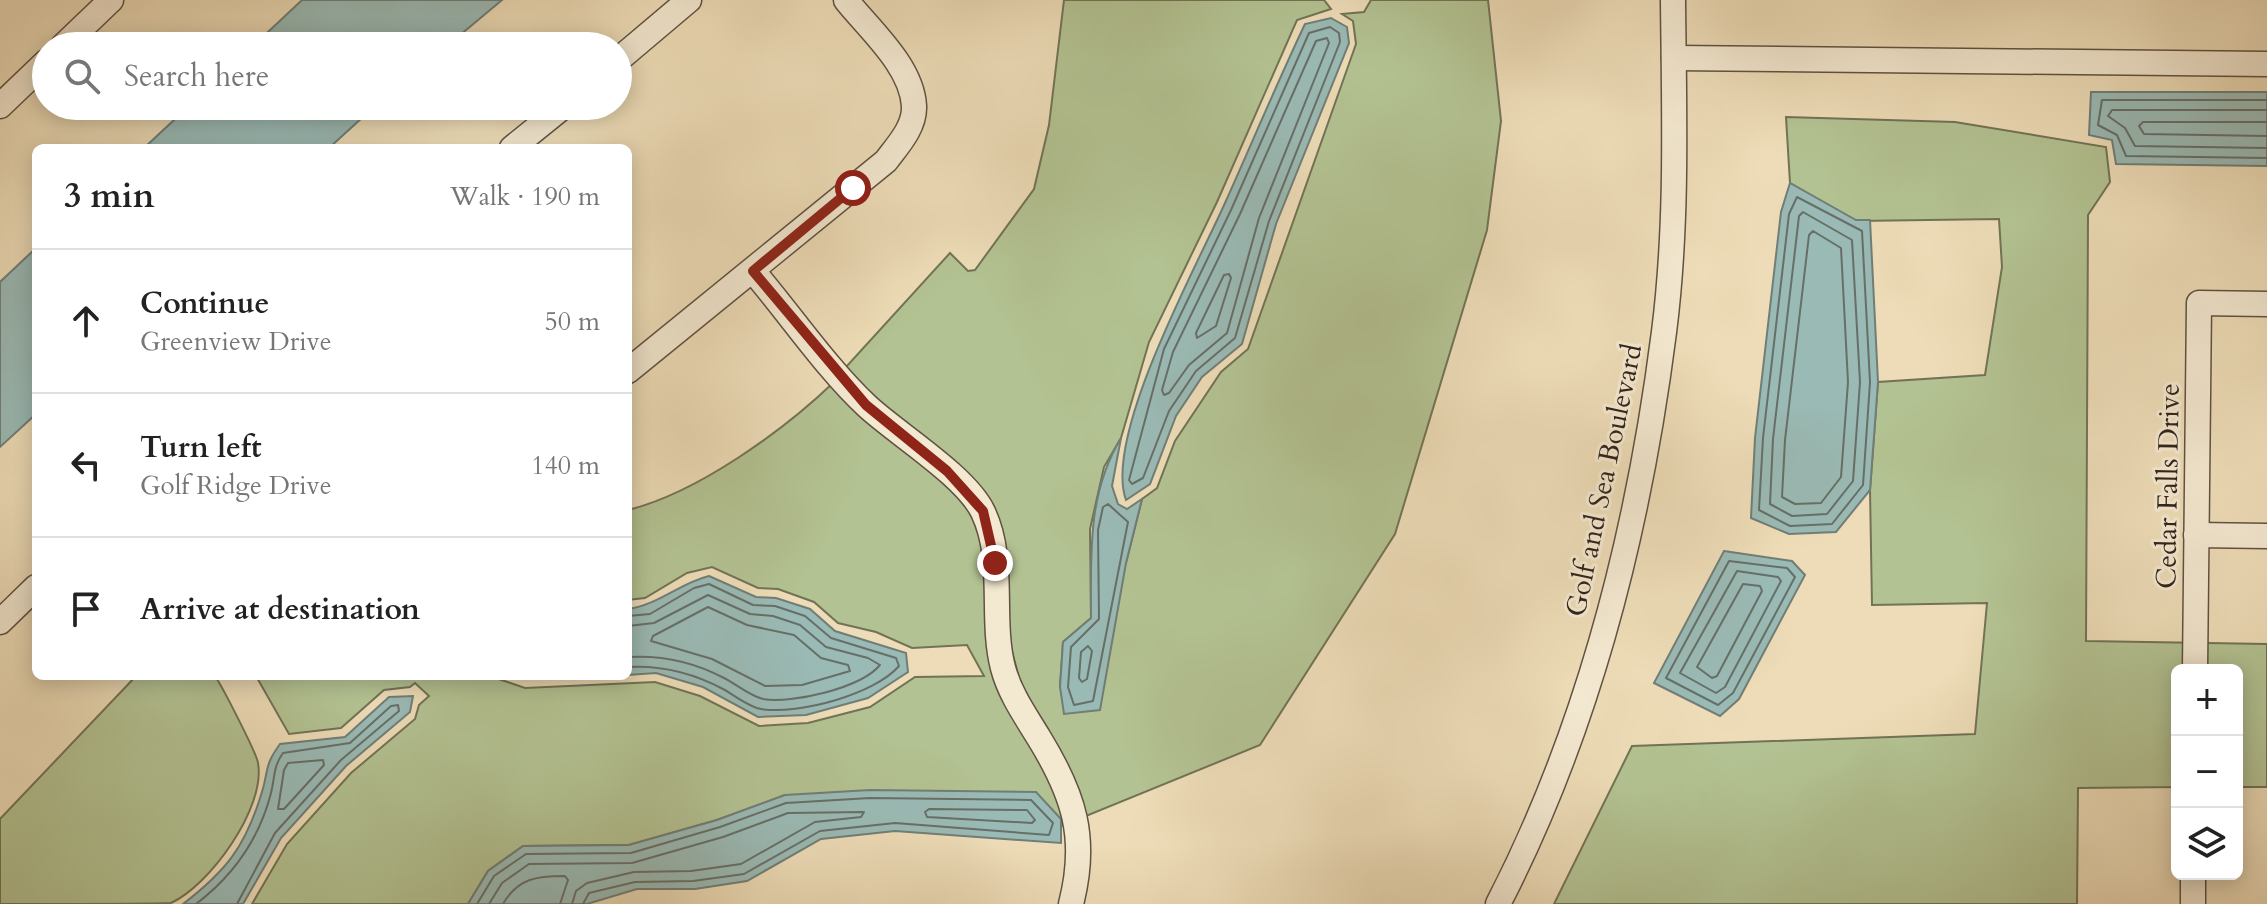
<!DOCTYPE html>
<html lang="en">
<head>
<meta charset="utf-8">
<style>
	:root { --surface:#fff; --page:#f2f2f2; --text:#222; --muted:#767676; --line:#e0e0e0 }
	body { margin:0; font-family:Cardo,serif; background:var(--page); color:var(--text) }
	.controls { position:absolute; right:24px; bottom:24px; display:grid; overflow:hidden; border-radius:12px; box-shadow:0 4px 20px #0003 }
	.controls button { width:72px; height:72px; display:grid; place-items:center; padding:0; border:0; border-bottom:2px solid var(--line); background:var(--surface); color:var(--text); font:40px sans-serif }
	.stop { position:absolute; width:24px; height:24px; margin:-18px; border:6px solid #8f2418; border-radius:50%; background:#fff }
	.stop.end { background:#8f2418; border-color:#fff; box-shadow:0 2px 8px #0008 }
	.list { margin:0; padding:0; list-style:none }
	h2 { display:flex; justify-content:space-between; align-items:center; height:104px; margin:0; padding:0 32px; font-size:34px }
	h2 small { font-size:26px; font-weight:400; color:var(--muted) }
	.list li { display:grid; grid-template-columns:52px 1fr auto; gap:24px; align-items:center; box-sizing:border-box; height:144px; padding:0 32px; border-top:2px solid var(--line) }
	.list b { display:block; font-size:30px; white-space:nowrap }
	.list p { margin:0; font-size:26px; white-space:nowrap; color:var(--muted) }
	.list em { font-size:26px; font-style:normal; color:var(--muted) }
	.icon { flex:none; width:44px; height:44px; fill:none; stroke:currentColor; stroke-width:2; stroke-linecap:round; stroke-linejoin:round }
	.map { position:relative; flex:none; width:2267px; height:904px; overflow:hidden }
	.search { position:absolute; background:var(--surface); box-shadow:0 4px 20px #0003; left:32px; top:32px; width:600px; height:88px; display:flex; align-items:center; gap:20px; box-sizing:border-box; padding:0 28px; border-radius:44px; color:var(--muted); font-size:30px }
	.panel { position:absolute; background:var(--surface); box-shadow:0 4px 20px #0003; left:32px; top:144px; width:600px; height:536px; border-radius:12px }
	.map>svg:first-child { display:block }
	.green { fill:#b3c292; stroke:#727356; stroke-width:2 }
	.water { fill:#9abab5; stroke:#707e77; stroke-width:2 }
	.lines { fill:none; stroke-linecap:round; stroke-linejoin:round }
	.shore { stroke:#666f68; stroke-width:2 }
	.minor-casing { stroke:#605242; stroke-width:27 }
	.minor { stroke:#f3e8d0; stroke-width:24 }
	.route { stroke:#8f2418; stroke-width:10 }
	.labels { text-anchor:middle; stroke-width:6; stroke-linejoin:round; paint-order:stroke }
	.street-label { font-size:28px; fill:#31241b; stroke:#f3e8d0 }
</style>
</head>
<body>
<div class="map">
<svg width="2267" height="904" viewBox="0 0 2267 904">
	<rect width="100%" height="100%" fill="#eddcb7"/>
	<filter id="stains"><feTurbulence type="fractalNoise" baseFrequency=".0025" numOctaves="4"/><feColorMatrix values="0 0 0 0 .2 0 0 0 0 .09 0 0 0 0 .02 0 0 0 .5 -.17"/></filter>
	<radialGradient id="worn" r=".72"><stop offset=".6" stop-color="#630" stop-opacity="0"/><stop offset="1" stop-color="#630" stop-opacity=".3"/></radialGradient>
	<g class="green">
		<polygon points="1064,0 1324,0 1331,9 1297,20 1217,202 1149,342 1121,438 1104,467 1090,529 1091,618 1063,642 1060,687 1126,563 1142,499 1157,488 1175,441 1221,372 1248,349 1356,44 1353,21 1342,14 1364,12 1371,0 1488,0 1501,121 1487,230 1395,534 1260,745 1086,816 1012,664 992,508 872,397 846,367 950,253 968,271 975,270 1034,189 1049,125"/>
		<polygon points="1786,117 1955,122 2106,147 2110,182 2088,215 2086,641 2267,644 2267,787 2237,787 2237,670 2177,670 2177,787 2078,788 2077,904 1554,904 1632,746 1975,734 1987,603 1872,605 1870,490 1878,382 1985,375 2002,267 1999,219 1856,221 1790,183"/>
		<path d="M834,382l107,97 34,37 66,242 27,65 -7,3v-7l-276,-24 -68,25 -88,25 -106,1 -35,25 -20,33h-216l35,-60 64,-71 64,-54 4,-14 10,-9 -14,-13 -5,4 -26,3 -43,38 -52,6 -33,-58h234l35,12 130,-6 45,14 59,30 49,-3 62,-16 45,-30 69,-1 -17,-31 -55,3 -36,-16 -38,-9 -24,-21 -36,-13 -20,-1 -46,-21 -25,6 -42,25 -17,2v-90c69,-17 155,-79 206,-128z"/>
		<path d="M136,676h79c7,10 42,78 43,87 8,45 -49,123 -87,140 -15,1 -144,1 -171,1v-85z"/>
	</g>
	<g class="water">
		<polygon points="302,0 502,0 447,46 253,46"/>
		<path d="M1331,18l16,9 2,16 -73,181 -34,120 -40,33 -26,39 -26,68 -24,16c-23,-64 71,-234 99,-297 27,-60 52,-120 80,-179z"/>
		<polygon points="2091,92 2267,92 2267,166 2116,164 2112,140 2089,135"/>
		<polygon points="189,106 375,106 329,148 144,148"/>
		<polygon points="1790,183 1856,220 1870,220 1878,382 1870,490 1836,532 1789,534 1751,518 1755,438 1781,212"/>
		<polygon points="36,248 36,414 0,447 0,282"/>
		<path d="M1121,438l-9,48 6,18 9,5 15,-10 -16,64 -26,147 -36,4 -4,-27 3,-45 28,-24c0,-64 -4,-124 30,-180z"/>
		<polygon points="1724,551 1792,561 1805,575 1739,699 1720,716 1654,683"/>
		<path d="M709,576l47,21 20,1 34,11 25,22 71,22 2,19 -40,26 -62,17 -48,2 -55,-30 -47,-14 -28,2v-66c30,-4 52,-26 81,-33z"/>
		<path d="M413,696l-3,16 -64,54 -65,72 -38,66h-60c43,-33 62,-57 78,-109 8,-23 2,-28 19,-51l65,-7 44,-40z"/>
		<polygon points="870,790 1036,792 1061,819 1061,843 895,831 821,839 747,881 695,889 637,889 587,904 468,904 488,871 523,846 629,845 717,820 785,795"/>
	</g>
	<g class="lines">
		<g class="shore">
			<polygon points="1330,27 1339,33 1340,42 1269,221 1235,338 1196,371 1169,411 1143,478 1132,484 1129,480 1164,349 1231,210 1309,33"/>
			<polygon points="1327,38 1329,43 1259,218 1227,333 1189,365 1169,393 1164,395 1162,390 1173,352 1240,214 1316,41"/>
			<polyline points="2267,100 2102,100 2098,125 2117,135 2126,156 2267,158"/>
			<polyline points="2267,110 2112,110 2108,116 2125,128 2135,146 2267,148"/>
			<polyline points="2267,122 2143,122 2139,126 2144,134 2267,136"/>
			<polygon points="1797,197 1862,231 1870,382 1863,485 1832,524 1790,526 1759,510 1763,438 1789,214"/>
			<polygon points="1803,212 1852,240 1860,382 1853,481 1827,514 1792,516 1770,504 1773,439 1799,216"/>
			<polygon points="1813,231 1841,248 1848,382 1841,477 1821,503 1795,504 1782,497 1785,440 1809,235"/>
			<polygon points="1229,274 1231,278 1216,326 1197,338 1196,333 1224,275"/>
			<polygon points="1108,504 1128,522 1093,701 1074,705 1068,687 1071,647 1099,619 1098,530 1103,507"/>
			<polygon points="1729,561 1787,568 1795,577 1733,693 1718,705 1666,678"/>
			<polygon points="1737,571 1778,577 1781,581 1725,687 1716,693 1680,673"/>
			<polygon points="1743,584 1760,586 1762,591 1717,676 1712,678 1697,667"/>
			<polygon points="708,607 747,625 794,635 821,658 848,665 850,671 802,685 765,686 712,659 651,641 653,636"/>
			<path d="M628,616l22,-2 44,-26 15,-4 44,21 22,1 30,10 26,22 65,20 3,8c-24,28 -100,49 -138,43 -12,-2 -27,-14 -38,-20 -30,-16 -61,-24 -95,-22"/>
			<path d="M628,626l26,-3 54,-28 42,19 23,2 27,9 26,22 42,11 12,7c-19,23 -88,39 -117,34 -13,-3 -27,-15 -39,-21 -30,-16 -62,-23 -96,-21"/>
			<polygon points="1088,646 1092,651 1087,679 1082,682 1079,678 1081,652"/>
			<polygon points="323,760 324,765 284,809 278,809 284,770 288,763"/>
			<polygon points="929,809 1027,810 1035,820 1032,823 927,817 925,812"/>
			<path d="M196,904c38,-29 63,-64 75,-111 4,-16 2,-26 12,-40l67,-10 41,-37 7,-1 1,6 -58,49 -66,73 -38,71"/>
			<polyline points="477,904 494,876 526,854 631,853 720,827 786,803 870,798 1031,800 1053,823 1049,835 895,823 820,831 744,874 693,881 635,882 589,893 583,904"/>
			<polyline points="489,904 502,883 529,864 632,863 723,837 788,813 864,812 861,817 815,822 741,864 691,871 634,872 587,883 576,891 572,904"/>
			<path d="M503,904c15,-26 34,-28 62,-28l3,4 -8,24"/>
		</g>
		<defs>
			<g id="minor">
				<polyline points="63,46 111,0"/>
				<polyline points="1674,58 2267,64"/>
				<polyline points="618,60 689,0"/>
				<polyline points="0,106 46,62"/>
				<polyline points="512,148 564,106"/>
				<path d="M753,271c36,42 74,98 114,135 30,28 99,70 116,106 23,48 7,106 20,156 7,26 22,47 36,70 35,57 49,100 32,166"/>
				<path d="M628,371l258,-210c12,-16 29,-34 28,-55 -2,-40 -45,-77 -68,-106"/>
				<polyline points="2196,535 2267,536"/>
				<polyline points="0,622 36,587"/>
				<polyline points="2195,670 2199,303 2267,304"/>
				<path d="M1498,904c91,-176 141,-376 166,-572 14,-109 10,-222 9,-332"/>
				<polyline points="2193,904 2193,874"/>
			</g>
		</defs>
		<use href="#minor" class="minor-casing"/>
		<use href="#minor" class="minor"/>
	</g>
	<g class="lines">
		<polyline class="route" points="853,188 753,271 866,405 947,471 983,511 995,563"/>
	</g>
	<g class="labels">
		<g class="street-label">
			<text transform="translate(1603 480) rotate(-78)" y="10">Golf and Sea Boulevard</text>
			<text transform="translate(2167 486) rotate(-89)" y="10">Cedar Falls Drive</text>
		</g>
	</g>
	<rect width="100%" height="100%" filter="url(#stains)"/>
	<rect width="100%" height="100%" fill="url(#worn)"/>
</svg>
<div class="controls">
<button>+</button>
<button>−</button>
<button><svg class="icon" aria-label="layers" viewBox="0 0 24 24"><path d="M12 4l9 5-9 5-9-5zM3 14l9 5 9-5"/></svg></button>
</div>
<div class="stop" style="left:853px;top:188px"></div>
<div class="stop end" style="left:995px;top:563px"></div>
<div class="search"><svg class="icon" aria-label="search" viewBox="0 0 24 24"><circle cx="10" cy="10" r="6"/><path d="M15 15l6 6"/></svg>Search here</div>
<section class="panel">
<h2>3 min<small>Walk · 190 m</small></h2>
<ul class="list">
<li><svg class="icon" aria-label="ahead" viewBox="0 0 24 24"><path d="M12 20V5M6 11l6-6 6 6"/></svg><div><b>Continue</b><p>Greenview Drive</p></div><em>50 m</em></li>
<li><svg class="icon" aria-label="left" viewBox="0 0 24 24"><path d="M17 20v-9H6M10 6l-5 5 5 5"/></svg><div><b>Turn left</b><p>Golf Ridge Drive</p></div><em>140 m</em></li>
<li><svg class="icon" aria-label="arrive" viewBox="0 0 24 24"><path d="M6 21V4h12l-3 4 3 4H6"/></svg><div><b>Arrive at destination</b></div></li>
</ul>
</section>
</div>
</body>
</html>
